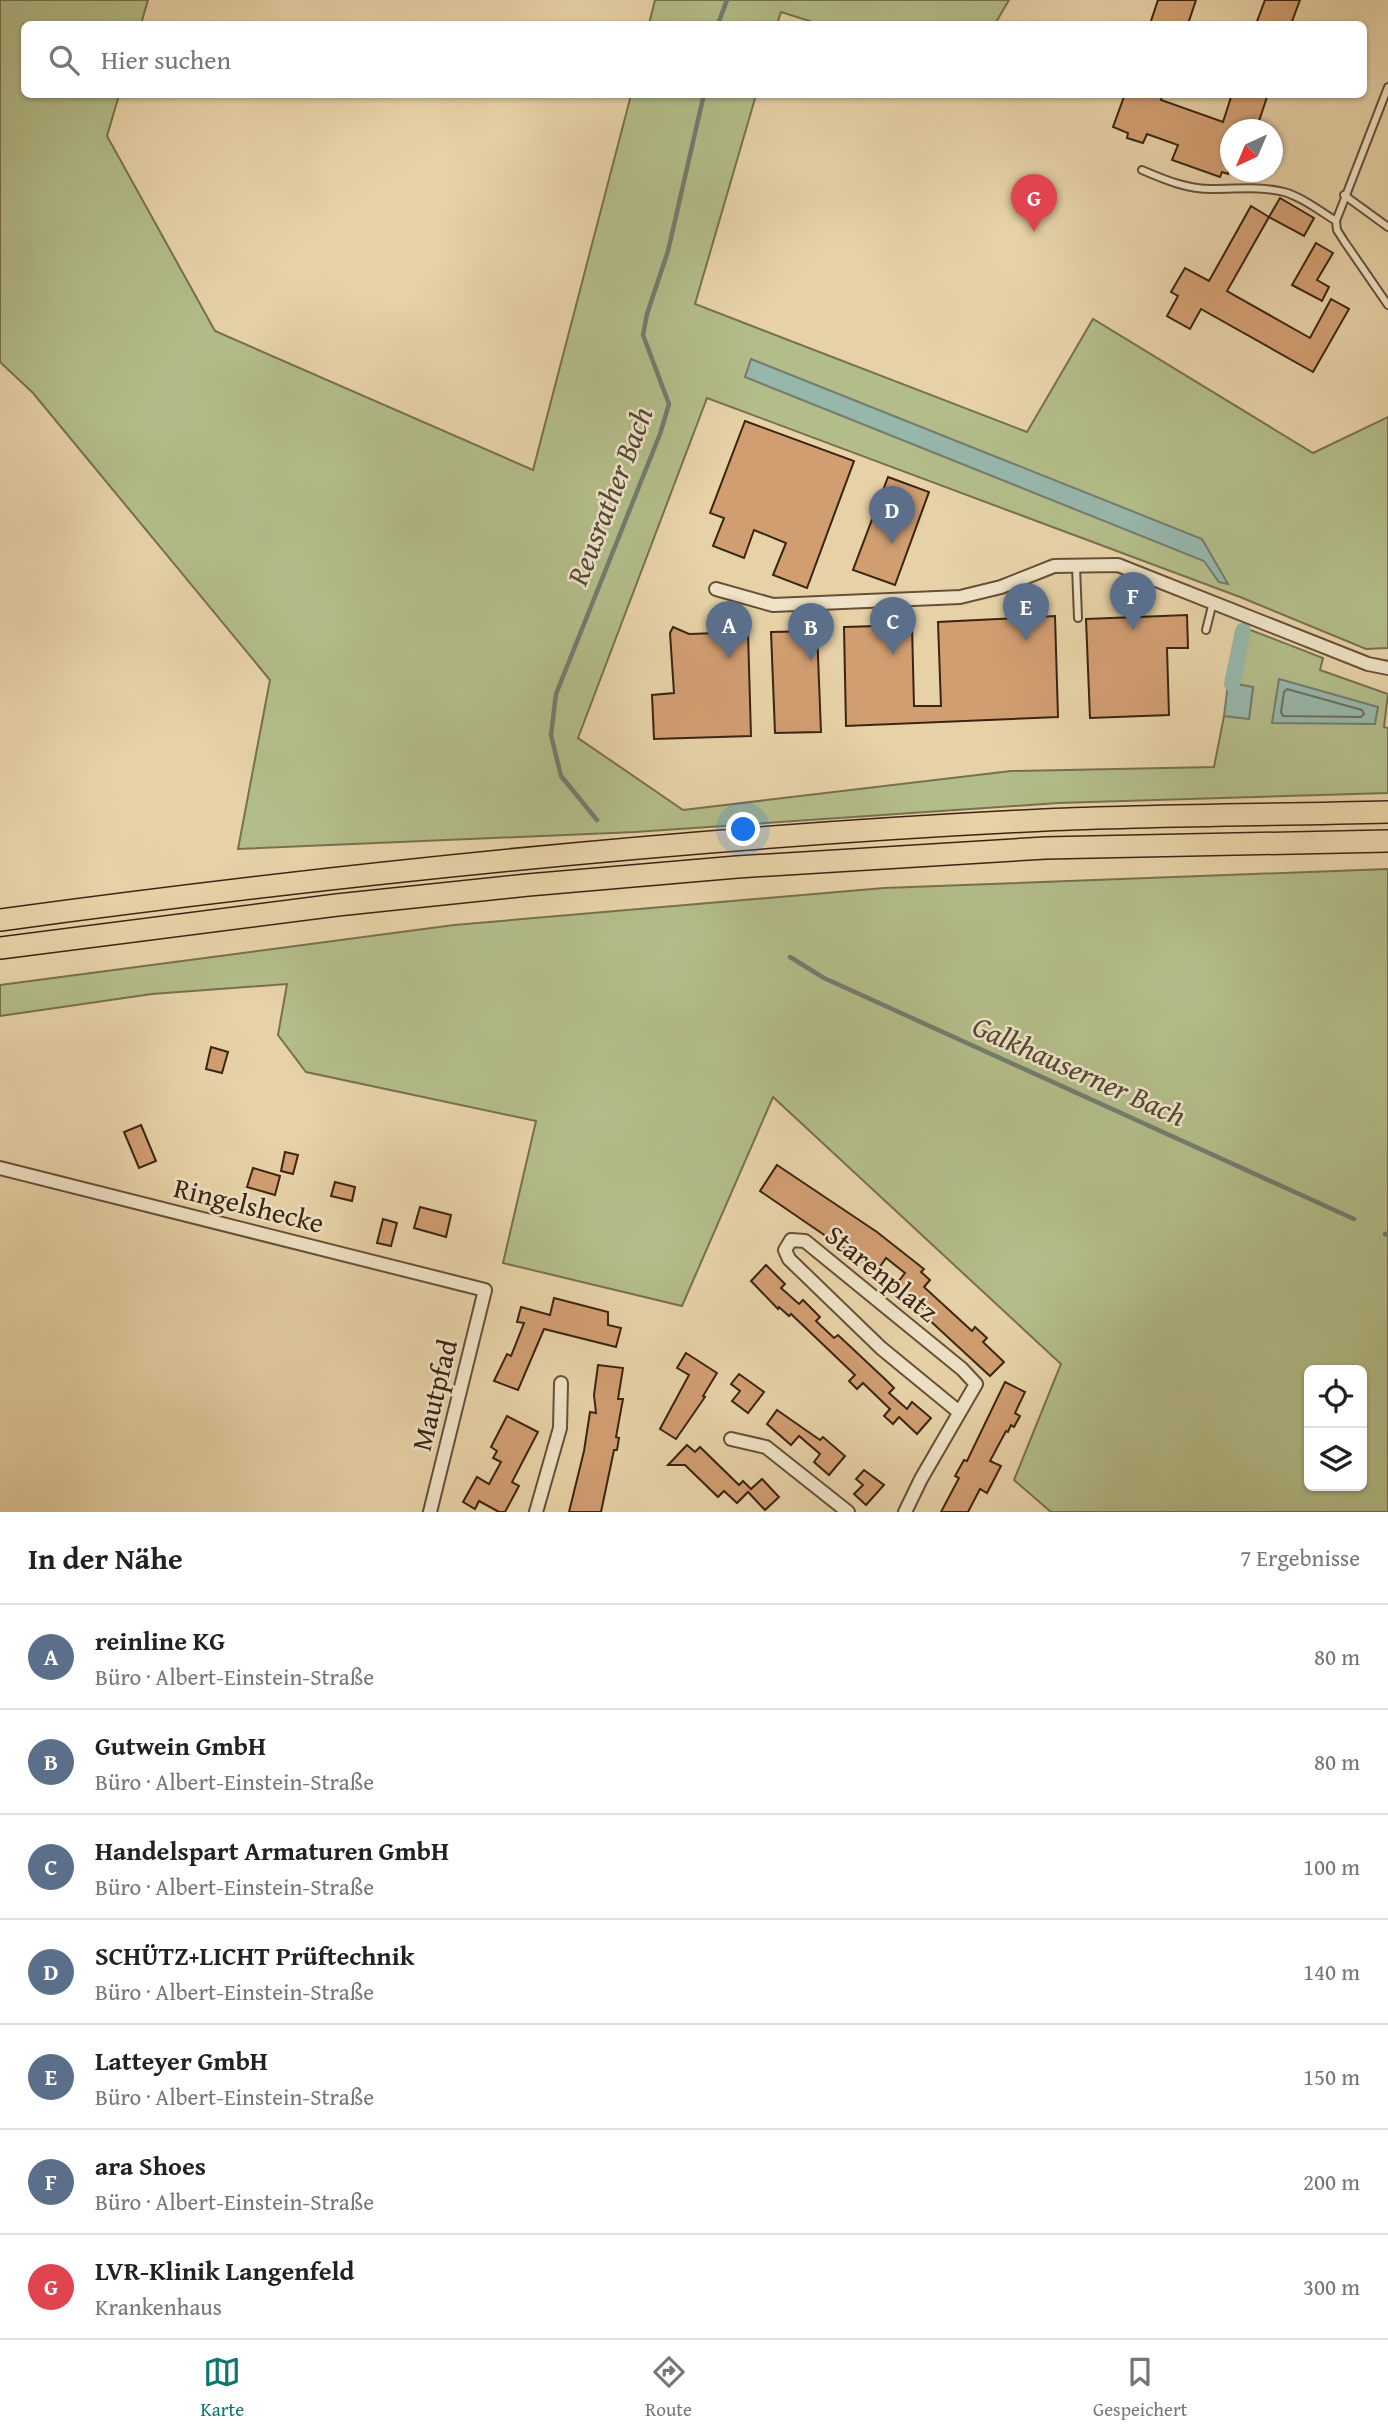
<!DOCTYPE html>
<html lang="de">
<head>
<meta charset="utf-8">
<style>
	:root { --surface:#fff; --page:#f2f2f2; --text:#222; --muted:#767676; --line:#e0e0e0; --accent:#0f766e }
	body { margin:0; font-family:"Gentium Book Plus",serif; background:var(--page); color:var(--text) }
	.controls { position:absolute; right:21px; bottom:21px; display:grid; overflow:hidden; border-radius:10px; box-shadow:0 2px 5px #0004 }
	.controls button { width:63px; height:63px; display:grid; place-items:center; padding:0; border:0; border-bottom:2px solid var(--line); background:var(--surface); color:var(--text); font:35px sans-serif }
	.compass { position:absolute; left:1220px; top:119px; width:63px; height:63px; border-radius:50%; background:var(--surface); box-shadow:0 2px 5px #0004; rotate:224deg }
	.you { position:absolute; left:744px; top:830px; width:24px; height:24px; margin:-18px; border:5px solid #fff; border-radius:50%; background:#1a73e8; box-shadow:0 0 0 10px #1a73e833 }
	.badge { display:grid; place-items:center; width:46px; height:46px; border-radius:50%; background:var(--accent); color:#fff; font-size:23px; font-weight:700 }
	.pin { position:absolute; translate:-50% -58px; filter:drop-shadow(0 2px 4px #0008) }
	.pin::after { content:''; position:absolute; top:37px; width:24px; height:21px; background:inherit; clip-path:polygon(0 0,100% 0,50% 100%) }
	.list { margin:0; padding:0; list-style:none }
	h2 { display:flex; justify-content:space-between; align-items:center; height:91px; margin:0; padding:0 28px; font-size:30px }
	h2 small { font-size:23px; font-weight:400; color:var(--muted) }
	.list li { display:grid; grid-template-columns:46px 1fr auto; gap:21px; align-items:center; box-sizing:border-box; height:105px; padding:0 28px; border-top:2px solid var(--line) }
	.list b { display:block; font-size:26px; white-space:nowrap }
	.list p { margin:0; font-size:23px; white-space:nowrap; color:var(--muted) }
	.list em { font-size:23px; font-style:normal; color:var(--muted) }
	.icon { flex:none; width:38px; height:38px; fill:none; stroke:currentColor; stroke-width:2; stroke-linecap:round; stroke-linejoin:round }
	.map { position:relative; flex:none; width:1388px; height:1512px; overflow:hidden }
	.search { position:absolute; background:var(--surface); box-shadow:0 2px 5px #0004; left:21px; right:21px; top:21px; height:77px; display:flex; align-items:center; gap:18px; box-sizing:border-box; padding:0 24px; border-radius:10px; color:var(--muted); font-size:26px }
	.sheet { height:826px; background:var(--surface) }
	nav { display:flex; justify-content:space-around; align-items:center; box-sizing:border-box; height:98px; border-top:2px solid var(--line); background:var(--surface); font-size:19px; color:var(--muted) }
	nav a { display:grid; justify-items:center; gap:4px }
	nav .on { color:var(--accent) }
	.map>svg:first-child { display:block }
	.green { fill:#b3bd89; stroke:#78704e; stroke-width:2; fill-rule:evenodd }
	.water { fill:#97b7ab; stroke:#737c6e; stroke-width:2 }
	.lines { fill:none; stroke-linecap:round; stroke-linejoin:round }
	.shore { stroke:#6a6e5e; stroke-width:2 }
	.stream { stroke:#737c6e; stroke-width:4.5 }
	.canal { stroke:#97b7ab; stroke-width:16 }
	.building { fill:#d19e72; stroke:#3c2412; stroke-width:2 }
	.service-casing { stroke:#675037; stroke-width:10 }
	.minor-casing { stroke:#675037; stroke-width:16 }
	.motorway-casing { stroke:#3c2412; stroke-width:24 }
	.service { stroke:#efe2c6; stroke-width:6 }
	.minor { stroke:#efe2c6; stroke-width:12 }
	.motorway { stroke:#e7d2a7; stroke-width:21 }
	.labels { text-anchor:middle; stroke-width:5; stroke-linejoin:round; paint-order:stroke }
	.street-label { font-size:28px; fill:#3c2412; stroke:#efe2c6 }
	.water-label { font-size:30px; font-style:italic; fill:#534938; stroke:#efe2c6 }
</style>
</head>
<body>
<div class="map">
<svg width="1388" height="1512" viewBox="0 0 1388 1512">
	<rect width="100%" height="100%" fill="#e7d2a7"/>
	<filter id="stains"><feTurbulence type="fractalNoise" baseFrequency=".00286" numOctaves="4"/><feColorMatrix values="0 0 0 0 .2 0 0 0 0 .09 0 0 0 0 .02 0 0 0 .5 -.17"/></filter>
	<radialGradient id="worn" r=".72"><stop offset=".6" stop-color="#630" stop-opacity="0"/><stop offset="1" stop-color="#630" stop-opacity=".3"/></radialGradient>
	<g class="green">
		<polygon points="0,0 148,0 141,24 24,24 24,94 119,95 107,136 215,331 533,470 631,95 756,95 695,304 1027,432 1093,319 1313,453 1388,417 1388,648 1366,649 1240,597 707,398 578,738 683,810 1011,771 1214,767 1224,716 1249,719 1253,687 1237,684 1248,629 1323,658 1320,670 1388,694 1384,727 1388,728 1388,793 1058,803 635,832 238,849 270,680 33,393 0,362"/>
		<polygon points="655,0 1009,0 995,24 819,24 781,12 777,24 649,24"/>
		<path d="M1388,869v643h-337l-37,-32 47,-116 -288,-267 -91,209 -179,-43 33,-142 -230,-49 -28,-37 9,-51 -135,10 -152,22v-31l454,-60 430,-37zM1309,1370h53v116h-53z"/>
	</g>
	<g class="water">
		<polygon points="751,359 1202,539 1228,584 1219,582 1204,561 745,377"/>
		<polygon points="1279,679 1378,707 1375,724 1272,723"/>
		<polygon points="1228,683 1253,687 1249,719 1224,716"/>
	</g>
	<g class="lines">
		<polygon class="shore" points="1287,689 1362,710 1364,714 1361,717 1283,716 1281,712 1284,692"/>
		<g class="stream">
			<polyline points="718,24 727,0"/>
			<polyline points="597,820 561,776 551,735 556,694 660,434 669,404 643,335 647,314 668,251 704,94"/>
			<polyline points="790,957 824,978 1354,1219"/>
			<polyline points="1385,1234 1388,1235"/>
		</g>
		<polyline class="canal" points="1232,684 1243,631"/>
	</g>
	<g class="building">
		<polygon points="1158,0 1196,0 1188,24 1150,24"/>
		<polygon points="1265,0 1300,0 1291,24 1256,24"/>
		<polygon points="1125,94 1163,94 1161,100 1223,122 1232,94 1268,94 1256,130 1230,130 1230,167 1228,174 1222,172 1220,177 1172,160 1178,145 1147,134 1143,143 1127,138 1128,133 1113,127"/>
		<polygon points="1280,198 1314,218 1304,236 1269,217"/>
		<polygon points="1251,206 1269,217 1227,291 1310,338 1331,299 1349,309 1313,372 1201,309 1190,329 1167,316 1178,296 1171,292 1185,268 1209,281"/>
		<polygon points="1316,243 1333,253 1317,280 1329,287 1322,301 1292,285"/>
		<polygon points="745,421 854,461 807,588 773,575 786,543 754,530 744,558 713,546 724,518 710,513"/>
		<polygon points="888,477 929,492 895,585 853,570"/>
		<polygon points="1187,615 1188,648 1167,648 1169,715 1090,718 1086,619"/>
		<polygon points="1055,616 1058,717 846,726 844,627 912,625 914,706 941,706 938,622"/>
		<polygon points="673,627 689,634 748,632 751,736 654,739 652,695 674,693 670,633"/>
		<polygon points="817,631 821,732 775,733 771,632"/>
		<polygon points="211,1047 228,1052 222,1073 206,1069"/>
		<polygon points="141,1125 156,1161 139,1168 124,1132"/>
		<polygon points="285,1152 298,1155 293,1174 281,1171"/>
		<polygon points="777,1165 877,1232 924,1269 921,1272 930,1280 924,1287 972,1331 975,1327 987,1338 983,1342 1004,1362 990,1376 927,1318 930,1314 895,1286 905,1273 886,1258 877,1271 760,1191"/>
		<polygon points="253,1168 280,1176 275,1195 247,1187"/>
		<polygon points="335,1182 355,1187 352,1201 331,1196"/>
		<polygon points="420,1207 451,1215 446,1237 414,1228"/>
		<polygon points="383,1219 397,1223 391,1246 377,1243"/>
		<polygon points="766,1265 785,1284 781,1288 799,1304 803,1300 820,1317 816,1321 834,1338 838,1335 887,1381 894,1388 889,1393 907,1409 912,1402 931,1418 917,1434 899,1417 893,1424 884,1416 890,1409 863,1383 857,1389 849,1381 855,1375 791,1314 789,1316 779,1307 778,1309 751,1281"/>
		<polygon points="554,1298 608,1312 608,1325 621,1328 616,1347 544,1329 518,1390 494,1381 507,1354 511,1356 524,1323 517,1322 521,1307 550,1315"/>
		<polygon points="686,1353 717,1373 703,1396 705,1397 676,1439 660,1429 689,1375 677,1368"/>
		<polygon points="598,1365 623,1368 618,1399 623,1399 616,1437 619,1438 617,1450 614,1450 601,1512 569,1512 584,1451 590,1412 596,1413 594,1395"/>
		<polygon points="739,1374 764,1392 748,1413 732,1401 740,1391 731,1384"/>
		<polygon points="1005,1382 1025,1392 1015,1413 1020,1416 1014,1427 1011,1425 1008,1432 1006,1431 990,1461 1001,1466 987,1493 980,1489 968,1512 941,1512 959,1478 955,1476 964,1460 967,1461"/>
		<polygon points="777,1410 820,1440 823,1437 845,1456 829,1475 814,1462 820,1454 799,1436 791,1445 767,1424"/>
		<polygon points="507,1416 538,1432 512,1482 519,1486 505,1512 499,1512 479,1501 475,1509 463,1502 477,1477 489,1484 501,1462 493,1458 497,1451 491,1447"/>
		<polygon points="687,1445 695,1452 700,1447 739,1485 743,1481 751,1489 762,1479 779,1497 765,1510 748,1492 737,1503 724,1491 718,1497 685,1465 668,1465"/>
		<polygon points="864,1470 884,1485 866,1505 854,1494 863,1485 856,1479"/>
	</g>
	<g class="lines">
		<defs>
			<g id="service">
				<path d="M1142,170c23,10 47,20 73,19 24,0 45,-3 69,3 18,5 36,19 52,29l52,-134"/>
				<polyline points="1344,195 1388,227"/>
				<polyline points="1336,221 1337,230 1344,241 1388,305"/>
				<polyline points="1076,566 1078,618"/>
				<polyline points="1206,630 1213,602"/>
			</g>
			<g id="minor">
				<polyline points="716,589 773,605 960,597 1001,587 1054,566 1118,565 1368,664 1388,668"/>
				<polyline points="0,1168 485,1290 430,1512"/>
				<polyline points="731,1439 766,1447 848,1512"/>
				<polyline points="536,1512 560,1428 561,1383"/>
				<polyline points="905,1512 921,1479 976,1384 962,1369 805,1241 791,1240 785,1250 789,1259 881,1348 959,1412"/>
			</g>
			<g id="motorway">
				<path d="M0,920c347,-47 695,-83 1045,-100 114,-5 229,-5 343,-8"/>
				<polyline points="0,948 337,905 528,885 737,867 1045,848 1388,841"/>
			</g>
		</defs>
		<use href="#service" class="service-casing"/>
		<use href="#minor" class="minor-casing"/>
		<use href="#motorway" class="motorway-casing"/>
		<use href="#service" class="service"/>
		<use href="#minor" class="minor"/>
		<use href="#motorway" class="motorway"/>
	</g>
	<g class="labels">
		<g class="street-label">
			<text transform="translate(249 1205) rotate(14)" y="10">Ringelshecke</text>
			<text transform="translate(882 1273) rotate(39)" y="10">Starenplatz</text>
			<text transform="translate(434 1395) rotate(-76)" y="10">Mautpfad</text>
		</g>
		<g class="water-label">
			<text transform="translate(610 496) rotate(-69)" y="10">Reusrather Bach</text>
			<text transform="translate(1079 1071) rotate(24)" y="10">Galkhauserner Bach</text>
		</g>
	</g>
	<rect width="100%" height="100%" filter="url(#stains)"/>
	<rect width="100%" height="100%" fill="url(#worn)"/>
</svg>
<div class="controls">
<button><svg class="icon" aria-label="locate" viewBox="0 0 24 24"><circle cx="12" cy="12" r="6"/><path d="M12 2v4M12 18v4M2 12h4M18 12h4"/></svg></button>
<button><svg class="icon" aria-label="layers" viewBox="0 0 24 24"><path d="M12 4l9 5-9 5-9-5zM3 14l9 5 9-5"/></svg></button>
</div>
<svg class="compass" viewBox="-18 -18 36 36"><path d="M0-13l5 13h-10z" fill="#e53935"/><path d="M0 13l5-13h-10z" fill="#767676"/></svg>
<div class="you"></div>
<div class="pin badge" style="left:729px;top:659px;background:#5c6f8a">A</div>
<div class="pin badge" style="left:811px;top:661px;background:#5c6f8a">B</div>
<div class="pin badge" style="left:893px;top:655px;background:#5c6f8a">C</div>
<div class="pin badge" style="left:892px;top:544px;background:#5c6f8a">D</div>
<div class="pin badge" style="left:1026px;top:641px;background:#5c6f8a">E</div>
<div class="pin badge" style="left:1133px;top:630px;background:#5c6f8a">F</div>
<div class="pin badge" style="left:1034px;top:232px;background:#e0444e">G</div>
<div class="search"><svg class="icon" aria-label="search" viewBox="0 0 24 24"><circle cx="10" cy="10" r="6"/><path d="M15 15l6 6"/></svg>Hier suchen</div>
</div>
<section class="sheet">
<h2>In der Nähe<small>7 Ergebnisse</small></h2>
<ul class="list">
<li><span class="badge" style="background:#5c6f8a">A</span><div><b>reinline KG</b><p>Büro · Albert-Einstein-Straße</p></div><em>80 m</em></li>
<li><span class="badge" style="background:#5c6f8a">B</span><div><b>Gutwein GmbH</b><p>Büro · Albert-Einstein-Straße</p></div><em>80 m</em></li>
<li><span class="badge" style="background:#5c6f8a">C</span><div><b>Handelspart Armaturen GmbH</b><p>Büro · Albert-Einstein-Straße</p></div><em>100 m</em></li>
<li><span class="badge" style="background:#5c6f8a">D</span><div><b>SCHÜTZ+LICHT Prüftechnik</b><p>Büro · Albert-Einstein-Straße</p></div><em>140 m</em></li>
<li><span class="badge" style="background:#5c6f8a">E</span><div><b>Latteyer GmbH</b><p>Büro · Albert-Einstein-Straße</p></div><em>150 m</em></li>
<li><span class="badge" style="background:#5c6f8a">F</span><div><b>ara Shoes</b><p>Büro · Albert-Einstein-Straße</p></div><em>200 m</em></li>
<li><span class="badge" style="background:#e0444e">G</span><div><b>LVR-Klinik Langenfeld</b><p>Krankenhaus</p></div><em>300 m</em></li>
</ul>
</section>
<nav>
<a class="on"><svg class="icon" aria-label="map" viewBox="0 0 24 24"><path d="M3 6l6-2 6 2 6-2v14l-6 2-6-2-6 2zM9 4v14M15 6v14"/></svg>Karte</a>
<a><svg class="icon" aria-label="directions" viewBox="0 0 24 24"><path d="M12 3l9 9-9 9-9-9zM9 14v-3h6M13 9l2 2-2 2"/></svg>Route</a>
<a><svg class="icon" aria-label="saved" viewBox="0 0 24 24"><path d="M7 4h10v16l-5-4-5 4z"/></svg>Gespeichert</a>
</nav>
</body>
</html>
